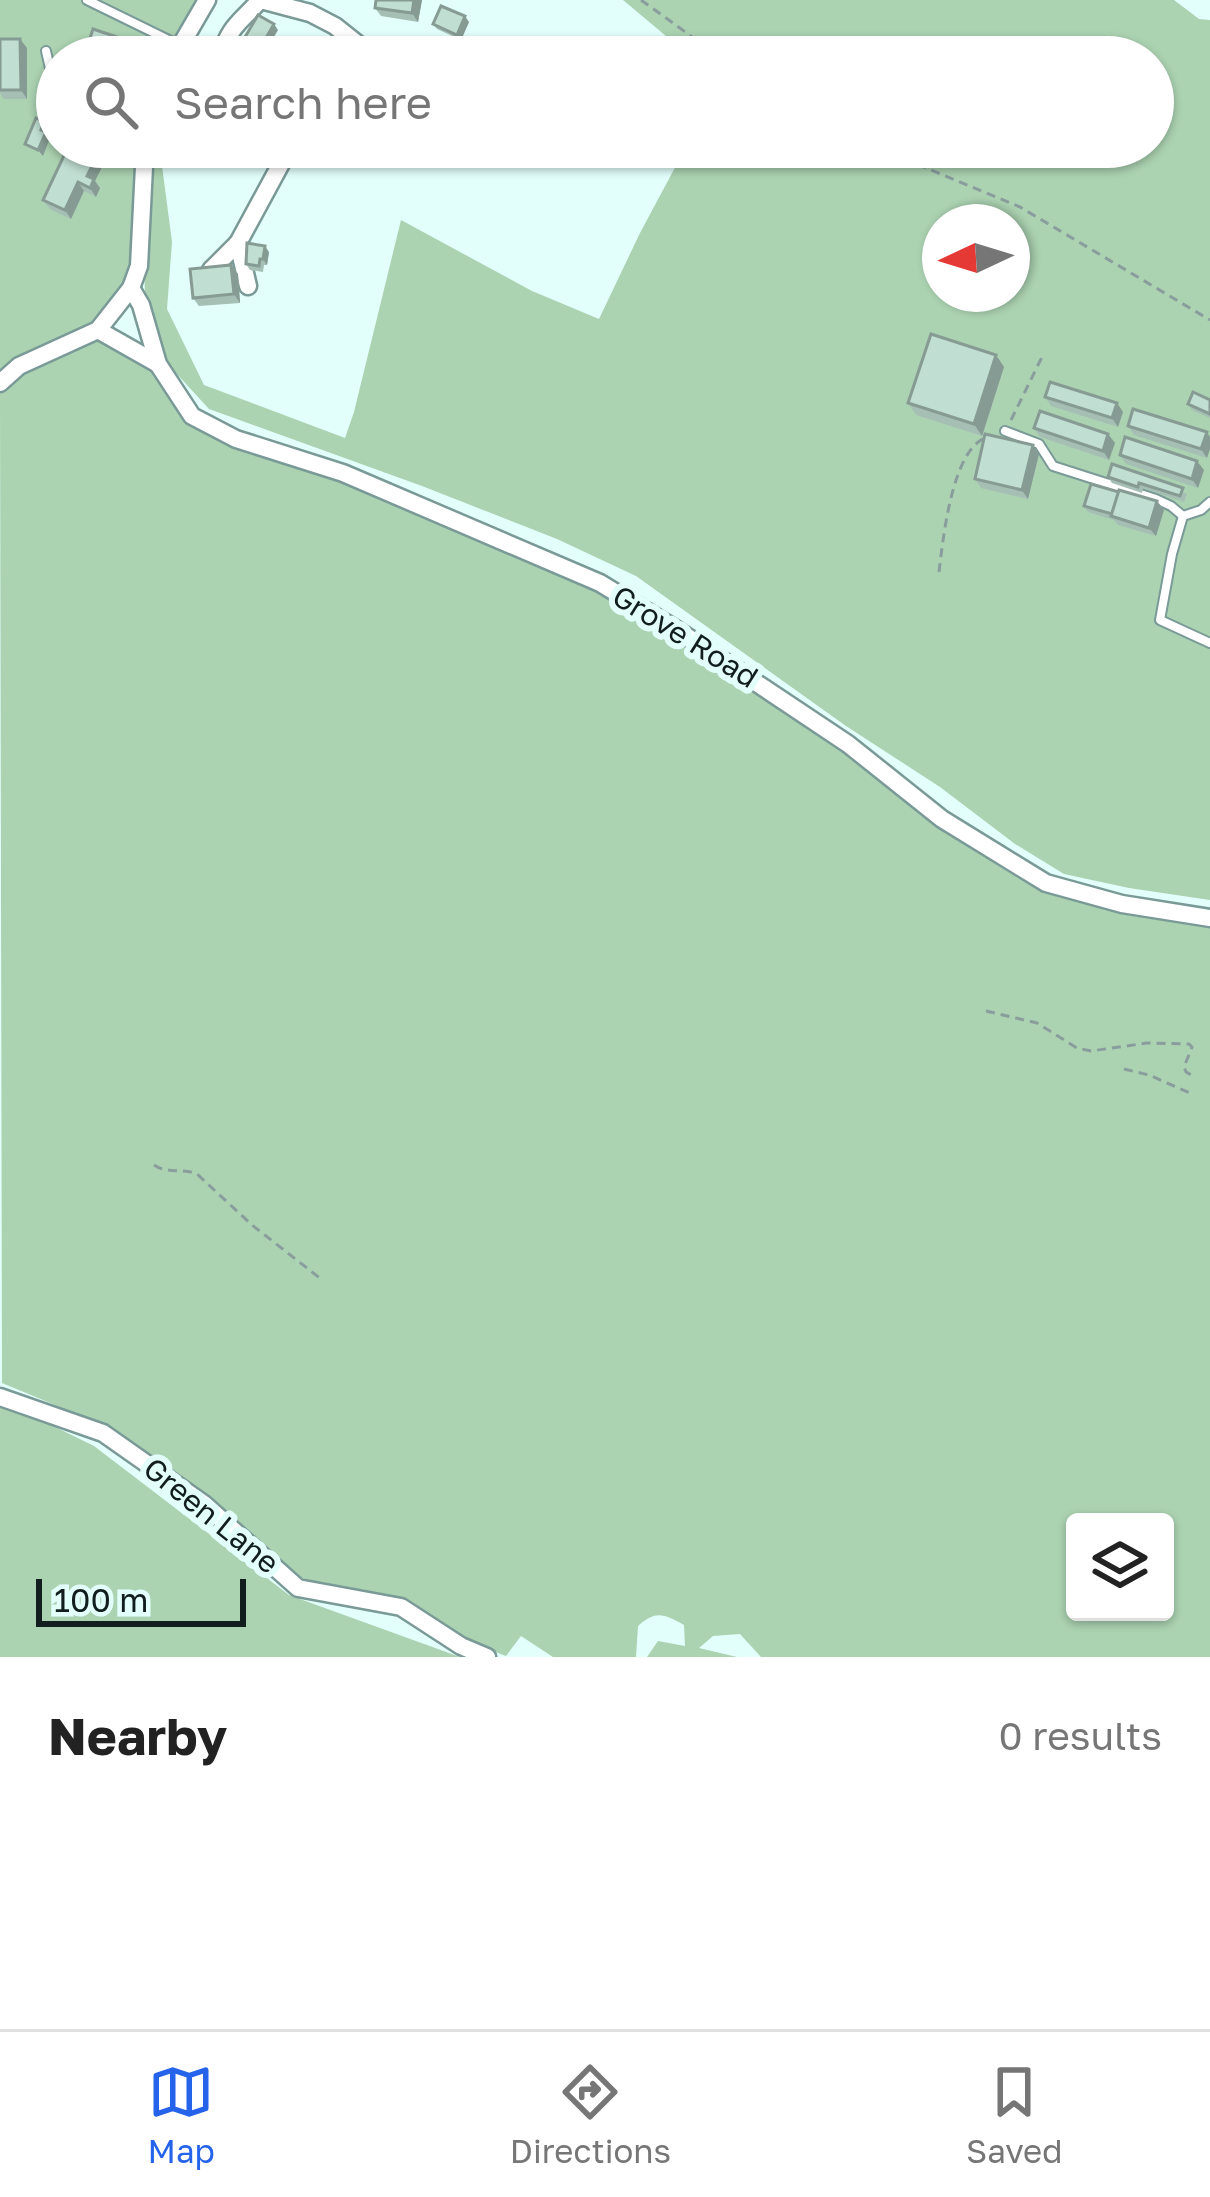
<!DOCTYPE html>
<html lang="en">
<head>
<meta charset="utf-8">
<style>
	:root { --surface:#fff; --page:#f6f6f6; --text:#222; --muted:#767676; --line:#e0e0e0; --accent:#2563eb }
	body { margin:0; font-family:"Golos Text",sans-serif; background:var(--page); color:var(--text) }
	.controls { position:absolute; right:36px; bottom:36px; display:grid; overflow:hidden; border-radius:12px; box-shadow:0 3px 9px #0004 }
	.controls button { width:108px; height:108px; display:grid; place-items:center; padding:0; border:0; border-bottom:3px solid var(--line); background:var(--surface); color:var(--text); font:60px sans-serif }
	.compass { position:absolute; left:922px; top:204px; width:108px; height:108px; border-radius:50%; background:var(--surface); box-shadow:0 3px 9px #0004; rotate:266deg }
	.scale { position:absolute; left:36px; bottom:30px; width:210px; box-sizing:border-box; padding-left:12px; border:6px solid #111e1d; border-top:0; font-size:33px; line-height:42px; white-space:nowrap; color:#111e1d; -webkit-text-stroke:9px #e3fffc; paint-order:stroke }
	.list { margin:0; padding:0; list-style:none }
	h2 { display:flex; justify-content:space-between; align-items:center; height:156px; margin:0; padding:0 48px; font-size:51px }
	h2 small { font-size:39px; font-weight:400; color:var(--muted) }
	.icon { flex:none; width:66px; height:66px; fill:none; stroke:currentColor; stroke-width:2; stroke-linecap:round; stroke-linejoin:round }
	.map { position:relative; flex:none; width:1210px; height:1657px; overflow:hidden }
	.search { position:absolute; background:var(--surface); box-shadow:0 3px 9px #0004; left:36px; right:36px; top:36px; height:132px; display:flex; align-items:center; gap:30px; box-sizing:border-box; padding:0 42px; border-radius:66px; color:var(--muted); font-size:45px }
	.sheet { height:372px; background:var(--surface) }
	nav { display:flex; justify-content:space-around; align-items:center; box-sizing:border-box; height:168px; border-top:3px solid var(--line); background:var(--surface); font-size:33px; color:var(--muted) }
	nav a { display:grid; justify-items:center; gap:6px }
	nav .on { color:var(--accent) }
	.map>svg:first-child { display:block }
	.green { fill:#abd2b1; fill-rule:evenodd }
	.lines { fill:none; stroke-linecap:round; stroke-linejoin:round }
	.service-casing { stroke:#7a9a97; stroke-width:12 }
	.minor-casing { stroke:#7a9a97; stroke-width:21 }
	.path { stroke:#899e9c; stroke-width:3; stroke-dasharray:9 6; stroke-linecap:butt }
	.service { stroke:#fff; stroke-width:8 }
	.minor { stroke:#fff; stroke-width:16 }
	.wall { fill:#a5bfb5 }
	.shaded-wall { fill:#869b93 }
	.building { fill:#c0ded2; stroke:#869b93; stroke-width:3 }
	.labels { text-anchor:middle; stroke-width:12; stroke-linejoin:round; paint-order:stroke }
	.street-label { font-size:30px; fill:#111e1d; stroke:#e3fffc }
</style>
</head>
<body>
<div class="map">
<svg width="1210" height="1657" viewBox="0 0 1210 1657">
	<rect width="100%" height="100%" fill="#e3fffc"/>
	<g class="green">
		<path d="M0,0h197l-31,57h-109v90h78c2,28 2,119 -11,142 -25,42 -83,64 -124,87z"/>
		<path d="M623,0h551l25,19 11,1v880l-81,-12 -65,-14 -49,-30 -75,-57 -94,-61 -210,-150 -79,-37 -135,-53 -213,-77 -44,-48 -20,-67 -1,-27 8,-120h15l-5,19 10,76 -5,67 37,76 141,53 9,-26 47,-192 131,71 67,28 41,-86 46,-86h467v-90h-462zM940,222h72v72h-72z"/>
		<path d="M107,339l45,26 53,65 99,26 207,91 67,17 50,26 40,28 154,120 218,152 170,37v730h-449l-21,-23 -27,2 -14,12 38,9h-90l11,-16 27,5 -1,-21c-20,-11 -28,-15 -46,1l-2,31h-83l-32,-21 -15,20 -219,-84 -110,-97 -69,-48 -106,-44 -2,-992c37,-31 60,-43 107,-52zM1075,1522h90v90h-90z"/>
		<polygon points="0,1400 94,1446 289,1595 460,1657 0,1657"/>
	</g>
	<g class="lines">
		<defs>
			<g id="service">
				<polyline points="87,0 179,45"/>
				<polyline points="46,51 57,99"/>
				<polyline points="1005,431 1039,444 1053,466 1156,499 1171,506 1183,516"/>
				<polyline points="1210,502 1201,510 1183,516 1172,554 1160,620 1210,643"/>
			</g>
			<g id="minor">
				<polyline points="261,0 310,13 335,26 374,57"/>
				<polyline points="174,57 207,0"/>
				<path d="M220,57c11,-33 19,-33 40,-57"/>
				<polyline points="238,243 290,147"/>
				<polyline points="211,270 238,243 248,286"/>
				<polyline points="131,288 141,305 158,364 192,416 236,439 343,473 600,583 677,630 848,744 942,819 1046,883 1122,904 1210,918"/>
				<polyline points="98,330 158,364"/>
				<polyline points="0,383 19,366 98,330 131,288 139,266 145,147"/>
				<polyline points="0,1397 103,1433 204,1504 298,1588 401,1607 461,1646 487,1657"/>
			</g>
		</defs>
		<use href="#service" class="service-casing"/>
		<use href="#minor" class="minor-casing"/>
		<g class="path">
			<polyline points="641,0 720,57"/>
			<polyline points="876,147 1020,207 1210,320"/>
			<polyline points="1011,420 1042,357"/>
			<path d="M939,572c4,-33 13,-121 46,-134"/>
			<polyline points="986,1011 1037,1023 1077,1048 1091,1051 1147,1043 1189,1044 1192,1047 1184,1067 1186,1072 1193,1076"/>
			<polyline points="1124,1069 1149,1075 1192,1094"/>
			<path d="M154,1165c13,9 29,3 43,9l55,51 69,54"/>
		</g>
		<use href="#service" class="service"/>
		<use href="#minor" class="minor"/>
	</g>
	<g class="wall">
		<polygon points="422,0 418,22 381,16 375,8"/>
		<polygon points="469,22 461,40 437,29 433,24"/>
		<polygon points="0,39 27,48 27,99 4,99 0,93"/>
		<polygon points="367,147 398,147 394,158"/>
		<polygon points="97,156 103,165 95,181 100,188 96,197 84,191 71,219 50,209 43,200"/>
		<polygon points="269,252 267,265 264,265 263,272 250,270 246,264"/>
		<polygon points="231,265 238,274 240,303 199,306 193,298"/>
		<polygon points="996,355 1004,367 982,436 916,415 908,403"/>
		<polygon points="1045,397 1117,403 1123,412 1118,427 1051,406"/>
		<polygon points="1210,400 1210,418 1192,410 1188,404"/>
		<polygon points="1128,426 1207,432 1207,458 1134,435"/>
		<polygon points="1034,428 1115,443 1109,460 1040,437"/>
		<polygon points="1039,454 1028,499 981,488 975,479"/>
		<polygon points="1120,455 1204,470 1198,488 1126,464"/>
		<polygon points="1112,464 1187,494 1184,502 1143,488 1142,493 1112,483 1108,477"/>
		<polygon points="1157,501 1164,510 1156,536 1118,525 1114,520 1088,512 1084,506"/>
	</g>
	<g class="shaded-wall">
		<polygon points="414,0 422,0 418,22 412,13"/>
		<polygon points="465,16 469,22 461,40 457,35"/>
		<polygon points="274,24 278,30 262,57 255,57"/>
		<polygon points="20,39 27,48 27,99 21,90"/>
		<polygon points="126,40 130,46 126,57 120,57"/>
		<polygon points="44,122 49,128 46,133 50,138 43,156 38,150 41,130"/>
		<polygon points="392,147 398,147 394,158 390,152"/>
		<polygon points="97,156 103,165 95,181 100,188 96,197 90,188 87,176"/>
		<polygon points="78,182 84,191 71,219 65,210"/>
		<polygon points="265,246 269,252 267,265 263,259"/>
		<polygon points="231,265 238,274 240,303 234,294"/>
		<polygon points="996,355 1004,367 982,436 974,424"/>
		<polygon points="1117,403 1123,412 1118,427 1112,418"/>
		<polygon points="1207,432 1210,437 1210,449 1207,458 1201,449"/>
		<polygon points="1108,434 1115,443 1109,460 1103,451"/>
		<polygon points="1033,445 1039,454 1028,499 1022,490"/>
		<polygon points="1197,461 1204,470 1198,488 1192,479"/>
		<polygon points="1157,501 1164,510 1156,536 1149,528"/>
	</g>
	<g class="building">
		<polygon points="376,0 414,0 412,13 375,8"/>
		<polygon points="441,6 465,16 457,35 433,24"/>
		<polygon points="258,15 274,24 255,57 253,57 238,49"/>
		<polygon points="93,29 126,40 120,57 84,57"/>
		<polygon points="0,39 20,39 21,90 0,90"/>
		<polygon points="453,41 468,50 464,57 444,57"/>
		<polygon points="36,118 44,122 41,130 46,132 38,150 25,144"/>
		<polygon points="68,147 77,147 97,156 87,176 94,179 90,188 78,182 65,210 43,200"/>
		<polygon points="247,243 265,246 263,259 260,259 259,266 246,264"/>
		<polygon points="231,265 234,294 193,298 190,269"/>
		<polygon points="931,334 996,355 974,424 908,403"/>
		<polygon points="1050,382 1117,403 1112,418 1045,397"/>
		<polygon points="1193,392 1210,400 1210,414 1188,404"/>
		<polygon points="1133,409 1207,432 1201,449 1128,426"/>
		<polygon points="1040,411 1108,434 1103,451 1034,428"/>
		<polygon points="985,434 1033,445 1022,490 975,479"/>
		<polygon points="1125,437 1197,461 1192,479 1120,455"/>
		<polygon points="1112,464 1183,488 1180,496 1139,483 1138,487 1108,477"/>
		<polygon points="1091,484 1119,492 1112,514 1084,506"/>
		<polygon points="1119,490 1157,501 1149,528 1111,516"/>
	</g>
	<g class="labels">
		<g class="street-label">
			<text transform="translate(685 637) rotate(32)" y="10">Grove Road</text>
			<text transform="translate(211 1516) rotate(39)" y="10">Green Lane</text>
		</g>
	</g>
</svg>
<div class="controls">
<button><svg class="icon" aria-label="layers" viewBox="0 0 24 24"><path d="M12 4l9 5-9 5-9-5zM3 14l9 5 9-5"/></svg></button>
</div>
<svg class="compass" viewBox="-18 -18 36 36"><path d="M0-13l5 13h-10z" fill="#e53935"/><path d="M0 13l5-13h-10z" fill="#767676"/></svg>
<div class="scale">100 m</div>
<div class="search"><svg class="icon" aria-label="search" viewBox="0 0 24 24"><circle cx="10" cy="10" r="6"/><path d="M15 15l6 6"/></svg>Search here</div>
</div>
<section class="sheet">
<h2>Nearby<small>0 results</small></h2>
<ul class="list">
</ul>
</section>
<nav>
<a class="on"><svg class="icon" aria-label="map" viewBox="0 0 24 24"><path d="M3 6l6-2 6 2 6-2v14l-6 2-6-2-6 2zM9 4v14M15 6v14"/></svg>Map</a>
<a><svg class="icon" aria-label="directions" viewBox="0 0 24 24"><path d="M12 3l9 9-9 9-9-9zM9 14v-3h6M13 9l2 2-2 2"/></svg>Directions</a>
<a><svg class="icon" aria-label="saved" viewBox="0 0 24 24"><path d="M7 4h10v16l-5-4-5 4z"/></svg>Saved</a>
</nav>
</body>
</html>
